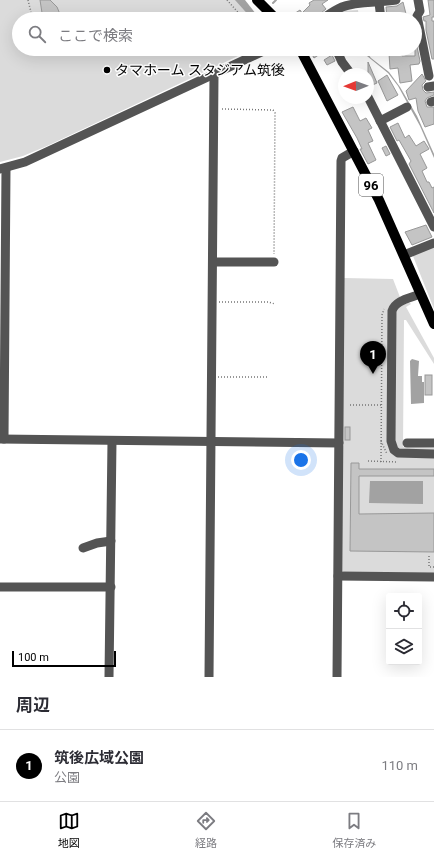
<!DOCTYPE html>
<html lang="ja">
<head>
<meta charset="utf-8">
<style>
	:root { --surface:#fff; --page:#f7f7f7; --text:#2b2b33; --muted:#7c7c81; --line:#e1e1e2; --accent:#000 }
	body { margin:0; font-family:Roboto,"Noto Sans JP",sans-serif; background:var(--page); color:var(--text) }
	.controls { position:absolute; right:12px; bottom:12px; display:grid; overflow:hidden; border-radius:4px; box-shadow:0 4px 16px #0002 }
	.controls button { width:36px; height:36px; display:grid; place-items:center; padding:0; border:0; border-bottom:1px solid var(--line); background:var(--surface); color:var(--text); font:20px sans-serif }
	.compass { position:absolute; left:338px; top:68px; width:36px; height:36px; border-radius:50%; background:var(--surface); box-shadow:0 4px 16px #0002; rotate:269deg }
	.scale { position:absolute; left:12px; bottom:10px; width:104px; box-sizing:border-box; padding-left:4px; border:2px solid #000; border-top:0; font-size:11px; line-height:14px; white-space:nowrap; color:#000; -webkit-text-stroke:3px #fff; paint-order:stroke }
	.you { position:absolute; left:301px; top:460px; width:14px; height:14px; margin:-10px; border:3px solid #fff; border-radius:50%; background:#1a73e8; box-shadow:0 0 0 6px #1a73e833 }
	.badge { display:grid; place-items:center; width:26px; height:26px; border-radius:50%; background:var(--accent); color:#fff; font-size:13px; font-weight:700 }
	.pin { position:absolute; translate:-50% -33px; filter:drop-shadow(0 1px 2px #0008) }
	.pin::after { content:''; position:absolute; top:21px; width:14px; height:12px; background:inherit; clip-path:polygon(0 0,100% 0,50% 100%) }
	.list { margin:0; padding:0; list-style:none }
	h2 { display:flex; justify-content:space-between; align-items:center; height:52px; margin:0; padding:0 16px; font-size:17px }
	h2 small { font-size:13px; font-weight:400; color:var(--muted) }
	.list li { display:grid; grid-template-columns:26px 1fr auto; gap:12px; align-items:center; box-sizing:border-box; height:72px; padding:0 16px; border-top:1px solid var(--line) }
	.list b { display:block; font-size:15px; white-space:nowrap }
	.list p { margin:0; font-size:13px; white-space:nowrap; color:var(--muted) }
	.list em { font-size:13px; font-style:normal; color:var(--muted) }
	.icon { flex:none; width:22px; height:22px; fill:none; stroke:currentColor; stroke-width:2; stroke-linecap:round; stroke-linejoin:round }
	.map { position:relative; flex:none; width:434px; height:677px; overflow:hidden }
	.search { position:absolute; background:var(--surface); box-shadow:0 4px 16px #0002; left:12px; right:12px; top:12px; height:44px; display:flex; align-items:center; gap:10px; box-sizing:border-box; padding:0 14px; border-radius:22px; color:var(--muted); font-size:15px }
	.sheet { height:124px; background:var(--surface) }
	nav { display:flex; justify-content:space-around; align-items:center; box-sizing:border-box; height:56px; border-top:1px solid var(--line); background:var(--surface); font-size:11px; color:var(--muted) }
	nav a { display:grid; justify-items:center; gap:2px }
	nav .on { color:var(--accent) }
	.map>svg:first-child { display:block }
	.green { fill:#dbdbdb }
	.water { fill:#a2a2a2 }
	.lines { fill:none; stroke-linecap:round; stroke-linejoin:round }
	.stream { stroke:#a2a2a2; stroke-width:2 }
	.building { fill:#c4c4c4; stroke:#989898 }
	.path { stroke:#767676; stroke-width:1.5; stroke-dasharray:1 2; stroke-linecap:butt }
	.minor { stroke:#545454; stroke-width:9 }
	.major { stroke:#000; stroke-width:10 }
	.poi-dot { fill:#000; stroke:#fff; stroke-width:1.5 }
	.labels { text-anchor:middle; stroke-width:3; stroke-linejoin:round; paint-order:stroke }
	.shield { fill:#fff; stroke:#4c4c4c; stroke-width:1 }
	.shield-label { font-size:13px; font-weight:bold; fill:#000 }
	.poi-label { font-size:14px; fill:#000; stroke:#fff; text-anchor:start }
</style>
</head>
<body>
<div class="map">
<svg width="434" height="677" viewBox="0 0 434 677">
	<rect width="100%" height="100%" fill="#fff"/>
	<g class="green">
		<polygon points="0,0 236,0 253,19 19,19 19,49 253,49 47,146 23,156 0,162"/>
		<polygon points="358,10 359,19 341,19 339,14 342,11"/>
		<polygon points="434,245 434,309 413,256"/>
		<polygon points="344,278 393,279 403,305 409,302 411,304 406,307 434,358 434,364 406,320 404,320 403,447 434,448 434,574 344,572 341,570 342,446 344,445 342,440"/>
	</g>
	<g class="water">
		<polygon points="235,0 245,0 260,19 252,19"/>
		<polygon points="364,49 371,58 389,72 400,87 417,116 434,154 434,158 420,126 398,86 388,73 367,56"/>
		<polygon points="412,359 419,361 418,376 422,376 422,382 424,382 424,403 411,404 410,361"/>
		<polygon points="370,481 423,481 423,504 369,503"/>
	</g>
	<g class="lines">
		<polyline class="stream" points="273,3 276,0"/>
	</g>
	<g class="building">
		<polygon points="40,0 50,0 57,7 62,19 43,19"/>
		<polygon points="314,0 328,0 322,4 326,9 316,17 313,19 286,19 300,10 302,13 310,5 309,3"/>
		<polygon points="428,0 434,0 434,17 432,17 432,21 434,21 434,59 432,59 426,30 426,21 424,21 423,17 430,15"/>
		<polygon points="403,2 406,14 387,18 386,7 397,6"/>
		<polygon points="374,13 375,19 365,19 365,14"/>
		<polygon points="415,37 420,61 419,64 410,65 412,81 400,83 398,68 390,69 389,53 402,51 402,56 415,56"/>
		<polygon points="52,49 68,49 69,52 53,55"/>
		<polygon points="309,49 318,49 320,54 314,58"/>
		<polygon points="372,49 390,49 391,51 373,55"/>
		<polygon points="332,55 335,61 327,65 324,60"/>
		<polygon points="368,62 377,83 368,87"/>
		<polygon points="422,74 426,81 422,85 423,90 426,93 434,92 434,95 427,98 425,101 427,107 434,107 434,124 425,127 418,111 416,98 409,100 406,91"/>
		<polygon points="387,75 398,95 387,101 378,81"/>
		<polygon points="353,107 360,121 366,118 372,128 368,130 373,141 368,143 376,160 368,164 360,149 362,149 357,138 342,112"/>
		<polygon points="398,123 405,138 409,135 416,146 424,141 429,149 420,154 427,168 422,171 427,182 429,182 432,188 434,187 434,213 409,164 411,161 399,140 397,141 390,127"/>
		<polygon points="386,146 390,154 386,156 382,148"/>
		<polygon points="426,225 432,237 412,245 405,232"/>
		<rect x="425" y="375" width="7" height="20"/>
		<rect x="345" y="427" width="5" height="13"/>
		<polygon points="351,463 359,463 359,469 434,469 434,476 359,476 359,514 434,513 434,552 350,551"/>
	</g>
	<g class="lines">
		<g class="path">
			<polyline points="28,0 31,12"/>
			<polyline points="227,0 244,19"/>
			<polyline points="222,109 273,110 275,113 274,254"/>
			<polyline points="219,302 268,302 275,304"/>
			<polyline points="218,377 269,377"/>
			<polyline points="350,405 381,405"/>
			<polyline points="381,441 387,454"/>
			<polyline points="368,461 398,462"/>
			<polyline points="381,462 382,315 384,309"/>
			<polyline points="429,556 429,567 434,567"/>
		</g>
		<g class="minor">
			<polyline points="418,0 420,11 417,16 429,76"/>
			<polyline points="379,3 381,19"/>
			<path d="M322,19c6,-4 13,-9 20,-12 15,-6 37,-4 54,-7"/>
			<polyline points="336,49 342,62 351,74"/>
			<polyline points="428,87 434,86"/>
			<polyline points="368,97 434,227"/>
			<polyline points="431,102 434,101"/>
			<polyline points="380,121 407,107"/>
			<polyline points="0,169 25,162 268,49"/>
			<polyline points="404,255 434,243"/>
			<polyline points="213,262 274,262"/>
			<path d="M420,294c-9,4 -25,6 -28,17l-1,130 3,9 4,3 36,1"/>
			<polyline points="0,439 339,443"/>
			<polyline points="4,439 6,168"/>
			<polyline points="407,443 434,443"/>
			<polyline points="83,548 97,543 111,541"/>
			<polyline points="338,576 434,577"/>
			<polyline points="0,587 111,587"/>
			<polyline points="109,677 112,441"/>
			<polyline points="209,677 214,75"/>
			<polyline points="337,677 341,161 342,158 354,151"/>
		</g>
		<g class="major">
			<polyline points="257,0 276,19"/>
			<polyline points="300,49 379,200 434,324"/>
		</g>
	</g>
	<circle class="poi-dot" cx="107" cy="70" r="4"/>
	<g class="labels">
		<rect class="shield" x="359" y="174" width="24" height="22" rx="3"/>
		<g class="shield-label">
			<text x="371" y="190">96</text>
		</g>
		<g class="poi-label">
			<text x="115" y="75">タマホーム スタジアム筑後</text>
		</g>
	</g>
</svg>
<div class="controls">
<button><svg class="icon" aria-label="locate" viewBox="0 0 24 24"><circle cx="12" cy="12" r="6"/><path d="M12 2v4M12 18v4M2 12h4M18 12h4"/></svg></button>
<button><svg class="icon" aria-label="layers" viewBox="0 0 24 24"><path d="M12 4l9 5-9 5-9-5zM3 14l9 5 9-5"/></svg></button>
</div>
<svg class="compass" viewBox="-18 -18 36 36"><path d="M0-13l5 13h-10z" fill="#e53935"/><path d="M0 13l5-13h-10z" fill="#7c7c81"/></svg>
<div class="scale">100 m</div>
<div class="you"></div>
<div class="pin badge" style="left:373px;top:374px">1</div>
<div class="search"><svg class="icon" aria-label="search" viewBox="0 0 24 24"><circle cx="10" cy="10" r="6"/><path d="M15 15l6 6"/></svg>ここで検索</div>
</div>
<section class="sheet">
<h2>周辺<small></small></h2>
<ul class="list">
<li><span class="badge">1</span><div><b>筑後広域公園</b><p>公園</p></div><em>110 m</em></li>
</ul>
</section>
<nav>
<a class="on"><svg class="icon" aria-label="map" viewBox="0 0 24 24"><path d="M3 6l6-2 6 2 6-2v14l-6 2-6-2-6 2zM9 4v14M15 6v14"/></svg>地図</a>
<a><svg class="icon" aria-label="directions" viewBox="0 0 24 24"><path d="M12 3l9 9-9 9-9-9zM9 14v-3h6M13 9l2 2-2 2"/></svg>経路</a>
<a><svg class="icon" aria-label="saved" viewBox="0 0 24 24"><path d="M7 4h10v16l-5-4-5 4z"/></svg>保存済み</a>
</nav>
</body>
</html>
